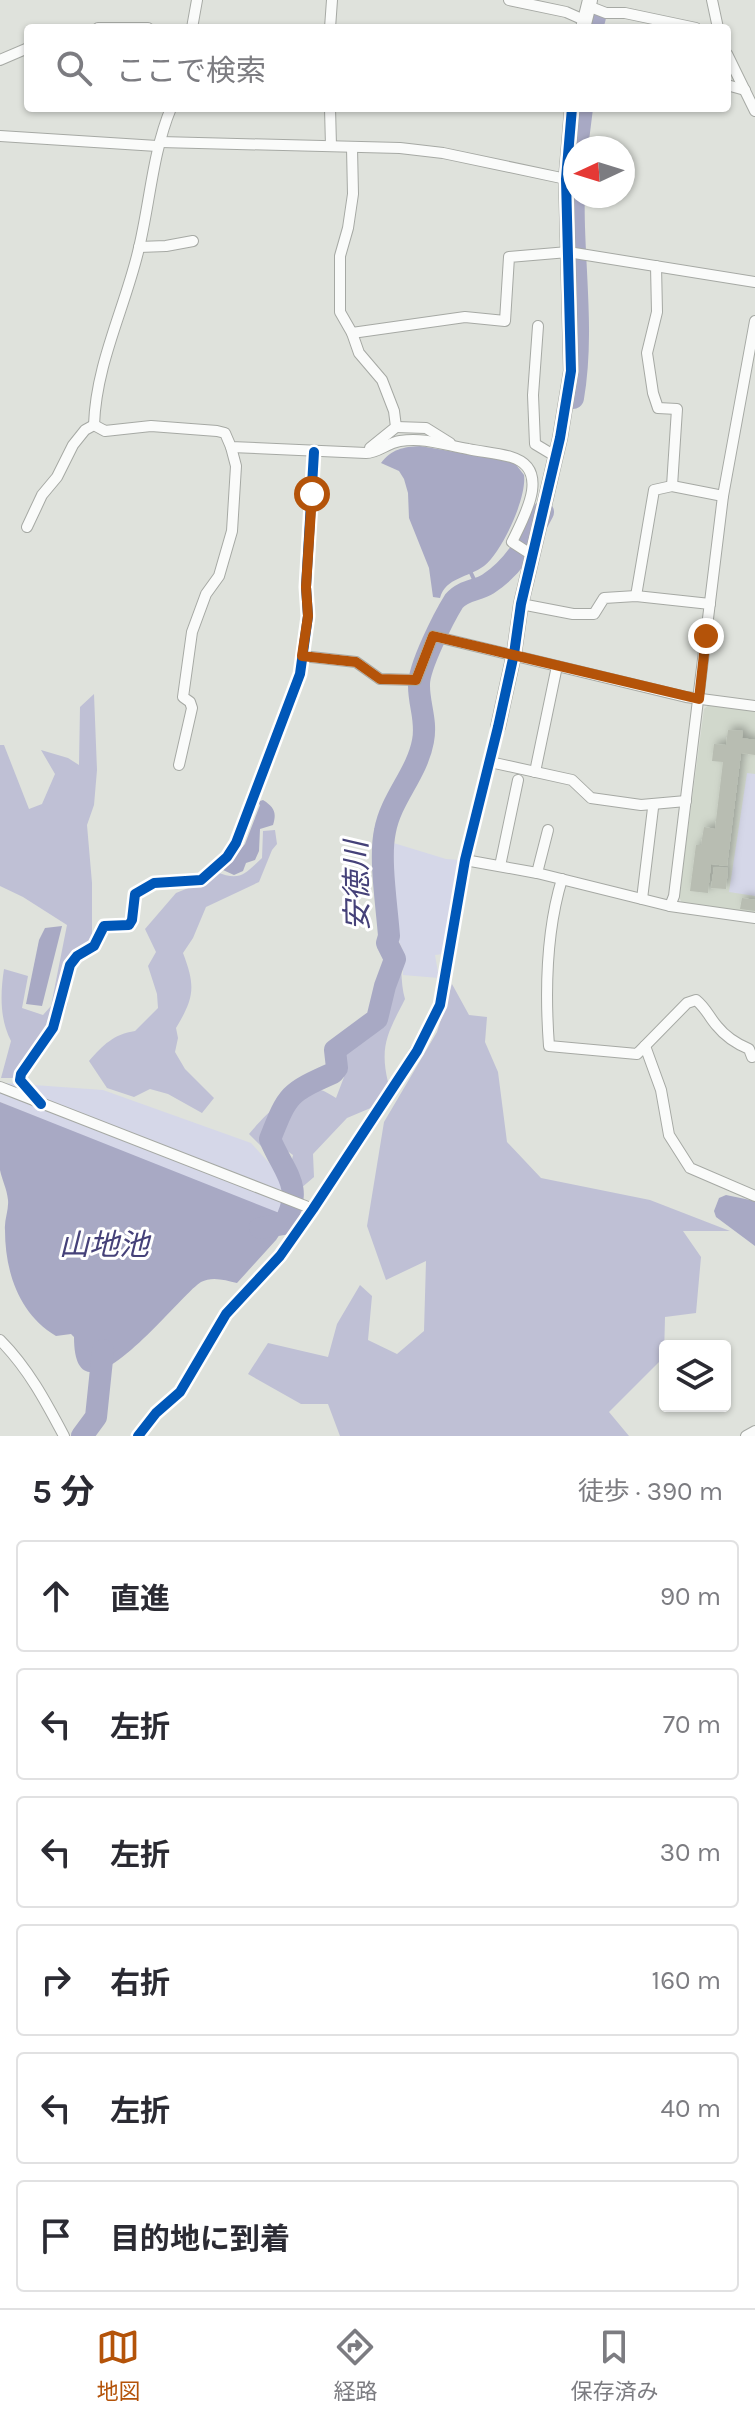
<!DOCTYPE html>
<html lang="ja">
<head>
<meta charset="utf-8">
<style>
	:root { --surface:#fff; --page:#f2f2f3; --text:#2b2b33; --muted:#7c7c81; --line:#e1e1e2; --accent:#b45309 }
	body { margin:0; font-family:Karla,"Noto Sans JP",sans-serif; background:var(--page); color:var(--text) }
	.controls { position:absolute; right:24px; bottom:24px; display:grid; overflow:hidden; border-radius:8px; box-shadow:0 2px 6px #0004 }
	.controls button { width:72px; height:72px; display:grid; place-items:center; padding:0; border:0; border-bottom:2px solid var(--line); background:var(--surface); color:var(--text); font:40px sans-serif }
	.compass { position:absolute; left:563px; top:136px; width:72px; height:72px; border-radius:50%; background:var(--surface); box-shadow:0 2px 6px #0004; rotate:266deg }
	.stop { position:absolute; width:24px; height:24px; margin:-18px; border:6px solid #b45309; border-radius:50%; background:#fff }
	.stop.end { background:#b45309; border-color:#fff; box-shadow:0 2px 8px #0008 }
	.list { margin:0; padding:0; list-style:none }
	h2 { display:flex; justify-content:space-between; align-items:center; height:104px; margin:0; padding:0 32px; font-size:34px }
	h2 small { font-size:26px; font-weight:400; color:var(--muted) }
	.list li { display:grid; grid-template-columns:52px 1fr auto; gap:24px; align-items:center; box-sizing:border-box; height:112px; margin:0 16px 16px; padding:0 16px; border:2px solid var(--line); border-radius:8px }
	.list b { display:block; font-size:30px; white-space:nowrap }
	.list em { font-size:26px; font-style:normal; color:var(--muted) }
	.icon { flex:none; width:44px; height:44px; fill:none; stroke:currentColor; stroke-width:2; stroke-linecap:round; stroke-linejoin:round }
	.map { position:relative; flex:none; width:755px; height:1436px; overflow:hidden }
	.search { position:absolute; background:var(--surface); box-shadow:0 2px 6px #0004; left:24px; right:24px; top:24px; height:88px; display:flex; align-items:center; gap:20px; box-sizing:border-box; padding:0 28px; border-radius:8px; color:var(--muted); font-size:30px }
	.sheet { height:872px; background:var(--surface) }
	nav { display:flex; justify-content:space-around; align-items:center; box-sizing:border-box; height:112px; border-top:2px solid var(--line); background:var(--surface); font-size:22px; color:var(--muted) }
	nav a { display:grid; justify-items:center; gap:4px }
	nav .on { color:var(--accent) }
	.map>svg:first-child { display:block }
	.built { fill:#d1d8cc }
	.green { fill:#d5d7e8 }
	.forest { fill:#bfc0d5 }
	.water { fill:#a8a9c4 }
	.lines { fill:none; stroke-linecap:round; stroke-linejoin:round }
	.stream { stroke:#a8a9c4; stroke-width:4 }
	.river { stroke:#a8a9c4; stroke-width:22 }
	.building { fill:#b8bdb2; filter:url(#shadow) }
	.street-casing { stroke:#a6a9a4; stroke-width:12 }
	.secondary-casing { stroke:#a6a9a4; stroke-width:16 }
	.street { stroke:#fafbfa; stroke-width:10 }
	.secondary { stroke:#fafbfa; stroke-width:14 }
	.cycleway-casing { stroke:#fff; stroke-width:15 }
	.cycleway { stroke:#0057b8; stroke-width:10 }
	.route { stroke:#b45309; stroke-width:10 }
	.labels { text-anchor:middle; stroke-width:6; stroke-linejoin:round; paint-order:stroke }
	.water-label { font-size:30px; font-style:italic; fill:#454179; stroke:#fff }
</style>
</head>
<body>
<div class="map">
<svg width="755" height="1436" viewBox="0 0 755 1436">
	<defs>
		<filter id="shadow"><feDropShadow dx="4" dy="-4" stdDeviation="4" flood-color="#0004"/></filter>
	</defs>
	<rect width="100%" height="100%" fill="#dfe2dc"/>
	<polygon class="built" points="710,704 755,711 755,914 683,905 679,897 704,709"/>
	<g class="green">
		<polygon points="747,773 755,774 755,896 729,892"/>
		<path d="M387,841l59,18 13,1 -16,94 -8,1 4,23 -36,-3c0,-15 3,-32 -12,-41z"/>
		<polygon points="6,1083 103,1090 251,1143 299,1196 288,1222 0,1102 0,1093"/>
	</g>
	<g class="forest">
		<path d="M94,694l3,76 -3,35 -7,20 5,58v56l-23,22 -12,32 11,9c-10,38 -22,53 -53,76h-14l10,-37c-11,-21 -11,-46 -7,-72l24,7 -6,32 21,7 8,-9 16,-81 -44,-28 -23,-11v-141h4l25,64 13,-5 13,-30 -14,-24 27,8 11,7 1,-58z"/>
		<path d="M275,830l2,14 -5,6 -13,32 -53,25 -13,31 -10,15c13,34 11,45 -7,75l2,10 -3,14 10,17 29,29 -12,15 -34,-19 -18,-5 -16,8 -27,-9 -18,-27c14,-16 25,-27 46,-30l23,-23 -1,-14 -9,-28 8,-14 -11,-23 31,-36 27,-11 13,-10c24,9 28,3 46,-14l1,-27z"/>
		<path d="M392,941l8,3c2,18 0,38 5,55 -16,32 -26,46 -17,83l-15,25 -26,11 -34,36 1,23 -14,12 -10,-20 3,-14 -10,-7 -14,6 -20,-20c17,-20 40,-46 70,-44 5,0 12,5 17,8l8,-21 -8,-33c9,-7 22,-16 29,-25 15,-23 15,-54 27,-78z"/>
		<polygon points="452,984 469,1015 487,1017 485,1042 498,1072 507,1142 541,1178 650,1200 730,1231 683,1231 701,1257 696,1313 665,1317 664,1357 609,1412 629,1436 340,1436 328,1404 301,1404 248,1374 268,1343 328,1357 337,1324 360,1285 372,1296 368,1340 397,1354 424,1331 426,1261 386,1280 367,1226 384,1122 437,1032"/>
	</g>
	<g class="water">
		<path d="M420,446l94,16 10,13c3,23 -22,77 -40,91 -16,12 -38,11 -44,32l-7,-1 -4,-29 -20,-50 -1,-25 -4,-14 -5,-8 -18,-8c11,-14 22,-16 39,-17z"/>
		<path d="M263,800c11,7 14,12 10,25l-13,4 -1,22 -4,9 -9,3 -3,8 -9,4 -11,-5 22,-26 15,-39 -3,-3z"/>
		<polygon points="62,926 42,1006 26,1004 39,940 45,928"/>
		<path d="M0,1102l282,112 6,8 -12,18 -39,43c-12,-3 -25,-7 -36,-1 -23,14 -127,154 -127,55l-3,-3 -15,2c-37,-22 -51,-64 -51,-106 -1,-10 4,-20 3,-30 -1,-11 -6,-20 -8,-30 0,-21 0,-46 0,-68z"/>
		<polygon points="726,1195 755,1201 755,1246 716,1217 714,1211 719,1198"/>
	</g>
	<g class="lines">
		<polyline class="stream" points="471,573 478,588"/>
		<g class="river">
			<polyline points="592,28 595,17"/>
			<polyline points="577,148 582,108"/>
			<path d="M573,398c13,-76 -4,-152 2,-228"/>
			<path d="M260,1228l24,-4c21,-38 0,-51 -14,-85 18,-45 18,-46 63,-66l4,-5 -2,-18 42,-31 8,-33 10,-27 -8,-16 2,-7c-2,-29 -10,-78 -4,-105 6,-33 32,-57 38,-90 4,-20 -4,-36 -4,-55 -1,-18 25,-69 35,-85 9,-11 23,-10 34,-17 28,-18 40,-44 55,-72"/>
			<polyline points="82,1436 96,1417 103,1350"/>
		</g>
	</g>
	<g class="building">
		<polygon points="728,730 743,731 742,738 755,740 755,755 741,753 727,866 711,864 708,893 690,891 696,845 701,845 704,827 715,829 723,762 712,761 714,744 726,745"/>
		<polygon points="714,867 728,868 726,889 711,888"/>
		<polygon points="742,898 755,900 755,911 740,909"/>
	</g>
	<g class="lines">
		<defs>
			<g id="street">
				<polyline points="509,0 566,12 584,20"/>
				<polyline points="712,0 718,28"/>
				<polyline points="588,6 606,13 625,13 696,28"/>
				<polyline points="98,28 148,28"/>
				<polyline points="192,28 197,0"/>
				<polyline points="330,28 332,0"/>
				<polyline points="727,54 755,111"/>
				<polyline points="0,60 28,48"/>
				<polyline points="727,85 745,90"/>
				<polyline points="330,108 331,146"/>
				<polyline points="0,136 157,146"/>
				<polyline points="160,142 400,148 443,153 566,179"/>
				<polyline points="352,148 353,194 348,228 340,256 340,312 352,333 359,353 382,380 394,411 396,427 370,448"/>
				<polyline points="139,247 166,246 193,241"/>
				<polyline points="656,266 657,312 647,353 653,393 658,408 677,409 672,486"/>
				<polyline points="538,326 533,395 535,444 555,456"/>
				<polyline points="352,333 465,317 505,321 509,257 568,252 755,282"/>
				<path d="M94,425l11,6 46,-5 66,5 8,2 6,14 135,6c12,0 21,-10 34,-12 24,-4 45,4 68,8 14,3 29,4 43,8 41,12 13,60 1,85l20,13"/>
				<path d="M94,425c2,-61 30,-115 44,-173 12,-48 14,-98 33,-144"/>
				<polyline points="396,427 426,428 450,443"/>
				<polyline points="27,527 42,495 57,477 73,445 85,430 94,425"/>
				<polyline points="636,596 654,490 672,486 723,496"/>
				<polyline points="521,604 573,614 594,614 604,598 636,596 710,604"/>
				<polyline points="302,656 356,662 380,679 416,680 433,636 686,697 755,706"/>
				<polyline points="490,762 572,780 591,798 641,805 686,801"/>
				<polyline points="179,765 192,708 190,702 183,697 192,632 206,594 219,576 232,531 236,466 231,447"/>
				<polyline points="535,772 557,666"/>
				<polyline points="465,860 537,873 670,906 755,918"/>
				<polyline points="500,866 518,780"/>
				<polyline points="537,873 548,830"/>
				<path d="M562,879c-16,53 -17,113 -13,167l88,8 50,-51 9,-3c10,8 13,17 21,26 8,10 20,18 32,23l3,8 3,-1"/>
				<polyline points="642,899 653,808"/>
				<polyline points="670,906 674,896 723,496 755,321"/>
				<polyline points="645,1046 661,1090 669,1135 690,1168 755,1196"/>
				<polyline points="0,1087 313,1209"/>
				<polyline points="41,1104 20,1080 21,1074 53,1028 70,965 77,956 94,946 104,926 129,925 132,920 135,894 154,883 201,880 227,857 236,843 300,674 308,616 306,587 314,452"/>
				<path d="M0,1340c28,28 46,62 64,96"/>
				<polyline points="138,1436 156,1413 180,1392 226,1314 280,1256 375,1117 430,1027 440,1005 465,860 498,727"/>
				<polyline points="746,1436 755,1431"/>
			</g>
			<g id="secondary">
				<polyline points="583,28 590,0"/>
				<polyline points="498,727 514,654 521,604 560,438 571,371 566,179 572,108"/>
			</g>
		</defs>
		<use href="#street" class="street-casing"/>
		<use href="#secondary" class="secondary-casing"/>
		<use href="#street" class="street"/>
		<use href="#secondary" class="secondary"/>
		<defs>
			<g id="cycleway">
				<polyline points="41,1104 20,1080 21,1074 53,1028 70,965 77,956 94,946 104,926 129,925 132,920 135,894 154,883 201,880 227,857 236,843 300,674 308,616 306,587 314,452"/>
				<polyline points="138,1436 156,1413 180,1392 226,1314 280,1256 313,1209 417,1051 440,1005 465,860 498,727 514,654 521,604 560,438 571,371 566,179 572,108"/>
			</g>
		</defs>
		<use href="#cycleway" class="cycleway-casing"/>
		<use href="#cycleway" class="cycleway"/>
	</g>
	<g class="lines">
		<polyline class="route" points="312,494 306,587 308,616 302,656 356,662 380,679 416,680 433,636 699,699 706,636"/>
	</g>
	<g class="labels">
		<g class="water-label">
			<text transform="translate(357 886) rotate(-91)" y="10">安徳川</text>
			<text x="104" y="1255">山地池</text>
		</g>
	</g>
</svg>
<div class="controls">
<button><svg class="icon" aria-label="layers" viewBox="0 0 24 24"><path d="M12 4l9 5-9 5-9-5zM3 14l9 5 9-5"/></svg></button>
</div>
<svg class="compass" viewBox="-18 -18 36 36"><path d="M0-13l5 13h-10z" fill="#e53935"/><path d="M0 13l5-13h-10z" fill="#7c7c81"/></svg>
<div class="stop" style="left:312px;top:494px"></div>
<div class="stop end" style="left:706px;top:636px"></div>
<div class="search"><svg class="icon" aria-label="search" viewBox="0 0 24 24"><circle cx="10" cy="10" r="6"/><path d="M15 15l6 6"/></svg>ここで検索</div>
</div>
<section class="sheet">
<h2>5 分<small>徒歩 · 390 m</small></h2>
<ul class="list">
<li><svg class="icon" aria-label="ahead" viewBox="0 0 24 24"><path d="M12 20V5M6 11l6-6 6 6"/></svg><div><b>直進</b></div><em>90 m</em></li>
<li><svg class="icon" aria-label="left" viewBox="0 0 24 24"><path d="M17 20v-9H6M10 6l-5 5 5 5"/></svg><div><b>左折</b></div><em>70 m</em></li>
<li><svg class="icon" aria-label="left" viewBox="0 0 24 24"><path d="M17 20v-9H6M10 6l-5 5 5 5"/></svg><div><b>左折</b></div><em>30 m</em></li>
<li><svg class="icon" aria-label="right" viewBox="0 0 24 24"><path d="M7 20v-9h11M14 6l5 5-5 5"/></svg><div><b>右折</b></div><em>160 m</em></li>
<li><svg class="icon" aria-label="left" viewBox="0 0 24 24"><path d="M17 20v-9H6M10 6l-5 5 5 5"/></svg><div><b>左折</b></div><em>40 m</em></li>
<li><svg class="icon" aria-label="arrive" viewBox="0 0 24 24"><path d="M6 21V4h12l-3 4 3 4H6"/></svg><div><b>目的地に到着</b></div></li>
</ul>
</section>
<nav>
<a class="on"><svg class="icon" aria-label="map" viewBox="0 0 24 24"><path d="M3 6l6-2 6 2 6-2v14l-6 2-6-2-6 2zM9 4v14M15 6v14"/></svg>地図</a>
<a><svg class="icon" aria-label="directions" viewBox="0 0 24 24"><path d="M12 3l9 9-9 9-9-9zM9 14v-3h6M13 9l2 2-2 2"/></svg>経路</a>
<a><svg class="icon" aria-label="saved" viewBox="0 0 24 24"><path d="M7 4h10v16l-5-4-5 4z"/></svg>保存済み</a>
</nav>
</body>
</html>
